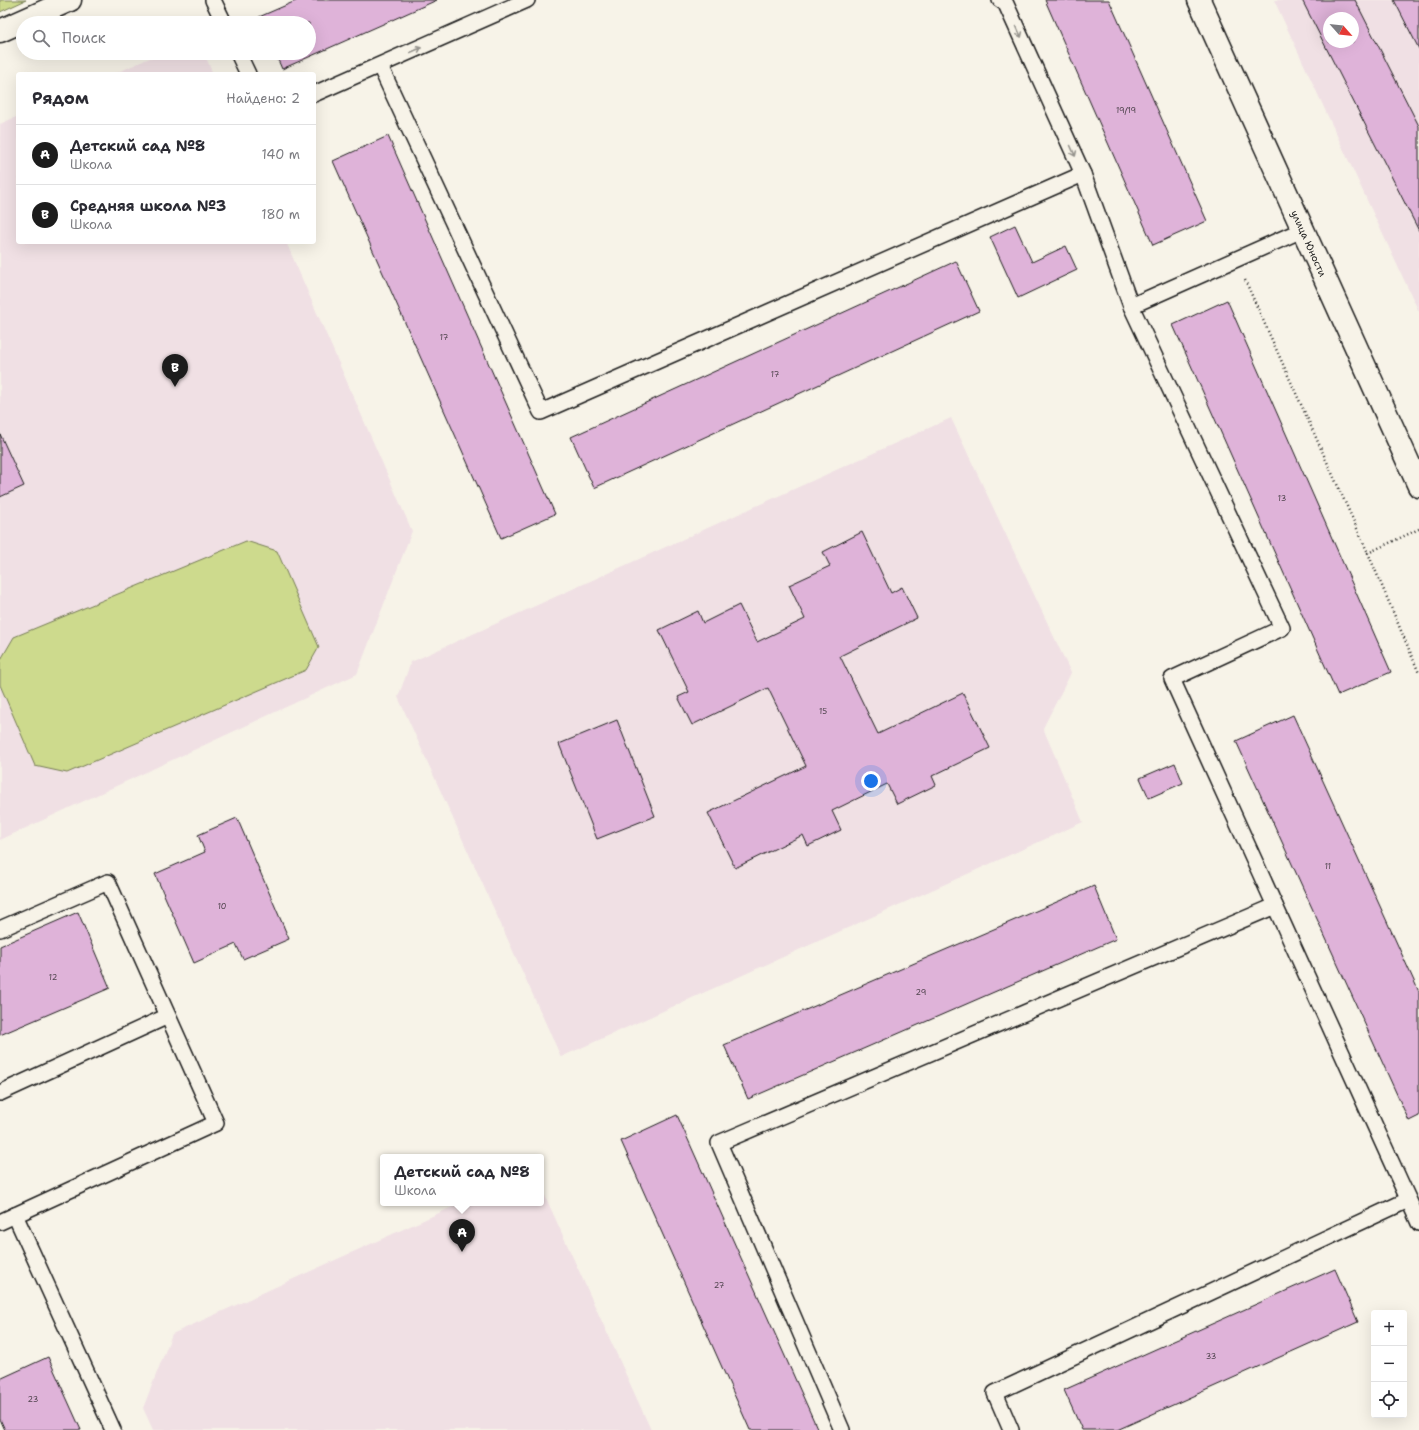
<!DOCTYPE html>
<html lang="ru">
<head>
<meta charset="utf-8">
<style>
	:root { --surface:#fff; --page:#f7f7f7; --text:#2b2b33; --muted:#7c7c81; --line:#e1e1e2; --accent:#1c1c1c }
	body { margin:0; font-family:"Shantell Sans",sans-serif; background:var(--page); color:var(--text) }
	.controls { position:absolute; right:12px; bottom:12px; display:grid; overflow:hidden; border-radius:4px; box-shadow:0 4px 16px #0002 }
	.controls button { width:36px; height:36px; display:grid; place-items:center; padding:0; border:0; border-bottom:1px solid var(--line); background:var(--surface); color:var(--text); font:20px sans-serif }
	.compass { position:absolute; left:1323px; top:12px; width:36px; height:36px; border-radius:50%; background:var(--surface); box-shadow:0 4px 16px #0002; rotate:117deg }
	.you { position:absolute; left:871px; top:781px; width:14px; height:14px; margin:-10px; border:3px solid #fff; border-radius:50%; background:#1a73e8; box-shadow:0 0 0 6px #1a73e833 }
	.badge { display:grid; place-items:center; width:26px; height:26px; border-radius:50%; background:var(--accent); color:#fff; font-size:13px; font-weight:700 }
	.pin { position:absolute; translate:-50% -33px; filter:drop-shadow(0 1px 2px #0008) }
	.pin::after { content:''; position:absolute; top:21px; width:14px; height:12px; background:inherit; clip-path:polygon(0 0,100% 0,50% 100%) }
	.popup { position:absolute; left:380px; top:1154px; width:164px; height:52px; box-sizing:border-box; display:grid; place-content:center; border-radius:4px; background:var(--surface); filter:drop-shadow(0 1px 3px #0005); font-size:13px; white-space:nowrap; color:var(--muted) }
	.popup b { font-size:15px; color:var(--text) }
	.popup::after { content:''; position:absolute; left:50%; top:100%; margin-left:-8px; border:8px solid transparent; border-top-color:var(--surface) }
	.list { margin:0; padding:0; list-style:none }
	h2 { display:flex; justify-content:space-between; align-items:center; height:52px; margin:0; padding:0 16px; font-size:17px }
	h2 small { font-size:13px; font-weight:400; color:var(--muted) }
	.list li { display:grid; grid-template-columns:26px 1fr auto; gap:12px; align-items:center; box-sizing:border-box; height:60px; padding:0 16px; border-top:1px solid var(--line) }
	.list b { display:block; font-size:15px; white-space:nowrap }
	.list p { margin:0; font-size:13px; white-space:nowrap; color:var(--muted) }
	.list em { font-size:13px; font-style:normal; color:var(--muted) }
	.icon { flex:none; width:22px; height:22px; fill:none; stroke:currentColor; stroke-width:2; stroke-linecap:round; stroke-linejoin:round }
	.map { position:relative; flex:none; width:1419px; height:1430px; overflow:hidden }
	.search { position:absolute; background:var(--surface); box-shadow:0 4px 16px #0002; left:16px; top:16px; width:300px; height:44px; display:flex; align-items:center; gap:10px; box-sizing:border-box; padding:0 14px; border-radius:22px; color:var(--muted); font-size:15px }
	.panel { position:absolute; background:var(--surface); box-shadow:0 4px 16px #0002; left:16px; top:72px; width:300px; height:172px; border-radius:4px }
	.map>svg:first-child { display:block }
	.built { fill:#f0e0e4; fill-rule:evenodd }
	.green { fill:#cdda8d; stroke:#747b54 }
	.building { fill:#dfb3d9; stroke:#1c1c1c; fill-rule:evenodd }
	.lines { fill:none; stroke-linecap:round; stroke-linejoin:round }
	.lane-casing { stroke:#1c1c1c; stroke-width:18 }
	.secondary-casing { stroke:#1c1c1c; stroke-width:25 }
	.path { stroke:#1c1c1c; stroke-width:2.5; stroke-dasharray:1 3; stroke-linecap:butt }
	.lane { stroke:#f7f3e8; stroke-width:15 }
	.secondary { stroke:#f7f3e8; stroke-width:22 }
	.oneway { stroke:#94928c }
	.labels { text-anchor:middle; stroke-width:3; stroke-linejoin:round; paint-order:stroke }
	.number-label { font-size:8px; fill:#4d424b }
	.street-label { font-size:10px; fill:#1c1c1c; stroke:#f7f3e8 }
</style>
</head>
<body>
<div class="map">
<svg width="1419" height="1430" viewBox="0 0 1419 1430">
	<rect width="100%" height="100%" fill="#f7f3e8"/>
	<filter id="ink" filterUnits="userSpaceOnUse"><feTurbulence type="fractalNoise" baseFrequency=".025" numOctaves="2"/><feDisplacementMap in="SourceGraphic" scale="8" xChannelSelector="R" yChannelSelector="G"/><feConvolveMatrix kernelMatrix="1 2 1 2 8 2 1 2 1" color-interpolation-filters="sRGB"/></filter>
	<g filter="url(#ink)">
		<g class="built">
			<path d="M1274,0h145v312zM1329,18h24v24h-24z"/>
			<polygon points="161,53 204,53 213,74 114,74"/>
			<polygon points="18,116 18,242 286,242 412,531 357,674 0,840 0,124"/>
			<polygon points="951,418 1071,673 1043,728 1083,822 561,1057 398,697 411,662"/>
			<polygon points="541,1187 651,1430 153,1430 143,1408 172,1334 461,1203 541,1203"/>
		</g>
		<g class="green">
			<polygon points="0,0 26,0 0,12"/>
			<polygon points="246,541 277,551 319,647 306,670 67,773 35,766 0,685 0,661 14,637"/>
		</g>
		<g class="building">
			<polygon points="298,0 437,0 282,69 275,53 309,53 309,23 261,23 259,17"/>
			<polygon points="1045,0 1109,0 1207,221 1153,245"/>
			<path d="M1302,0h53l64,126v105zM1329,18h24v24h-24z"/>
			<polygon points="1394,0 1419,0 1419,49"/>
			<polygon points="388,136 555,514 501,538 333,161"/>
			<polygon points="1015,225 1032,262 1066,246 1077,270 1018,298 990,237"/>
			<polygon points="956,261 979,311 594,488 571,437"/>
			<polygon points="1227,300 1391,672 1338,695 1173,325"/>
			<polygon points="0,434 24,486 0,497"/>
			<polygon points="862,532 891,593 902,587 917,618 840,656 878,734 963,693 990,748 932,776 936,785 897,804 887,784 832,811 841,830 808,846 803,835 735,868 708,813 806,766 768,688 692,725 678,697 689,692 659,630 698,611 703,623 739,605 757,642 805,619 789,585 830,566 823,552"/>
			<polygon points="1293,715 1419,992 1419,1116 1409,1121 1236,741"/>
			<polygon points="617,720 655,816 597,839 559,744"/>
			<polygon points="1175,763 1183,783 1149,798 1140,778"/>
			<polygon points="237,818 289,939 243,959 236,944 194,963 155,874 205,852 198,835"/>
			<polygon points="1094,886 1116,939 748,1099 724,1045"/>
			<polygon points="78,912 110,988 0,1035 0,946"/>
			<polygon points="677,1115 818,1430 750,1430 621,1141"/>
			<polygon points="1335,1269 1358,1322 1117,1430 1082,1430 1064,1390"/>
			<polygon points="48,1357 81,1430 5,1430 0,1419 0,1379"/>
		</g>
		<g class="lines">
			<defs>
				<g id="lane">
					<polyline points="213,0 224,23"/>
					<polyline points="1000,0 1005,2 1083,174 1131,306 1282,628 1172,679 1419,1223"/>
					<polyline points="238,53 248,74"/>
					<polyline points="380,66 541,412 1083,174"/>
					<polyline points="314,94 527,0"/>
					<polyline points="1131,306 1302,230"/>
					<polyline points="0,929 108,882 216,1123 0,1222"/>
					<polyline points="0,1093 168,1016"/>
					<polyline points="15,1215 113,1430"/>
					<polyline points="842,1430 719,1143 1275,906"/>
					<polyline points="1011,1430 995,1393 1408,1200"/>
				</g>
				<g id="secondary">
					<path id="s1" d="M1199,0l220,486"/>
					<polyline points="0,31 70,0"/>
				</g>
			</defs>
			<use href="#lane" class="lane-casing"/>
			<use href="#secondary" class="secondary-casing"/>
			<g class="path">
				<polyline points="1245,280 1368,553"/>
				<polyline points="1419,529 1368,553 1419,673"/>
			</g>
			<use href="#lane" class="lane"/>
			<use href="#secondary" class="secondary"/>
		</g>
		<defs><path id="oneway-shaft" d="M-6 0H5M1.5-3L5.5 0L1.5 3" fill="none" stroke-width="1.6" stroke-linecap="round" stroke-linejoin="round"/></defs>
		<g class="oneway">
			<use href="#oneway-shaft" transform="translate(1019 32) rotate(66)"/>
			<use href="#oneway-shaft" transform="translate(416 50) rotate(-24)"/>
			<use href="#oneway-shaft" transform="translate(1073 151) rotate(66)"/>
		</g>
	</g>
	<g class="labels">
		<g class="number-label">
			<text x="1126" y="113">19/19</text>
			<text x="444" y="340">17</text>
			<text x="775" y="377">17</text>
			<text x="1282" y="501">13</text>
			<text x="823" y="714">15</text>
			<text x="1328" y="869">11</text>
			<text x="222" y="909">10</text>
			<text x="53" y="980">12</text>
			<text x="921" y="995">29</text>
			<text x="719" y="1288">27</text>
			<text x="1211" y="1359">33</text>
			<text x="33" y="1402">23</text>
		</g>
		<g class="street-label">
			<text dy="4" stroke="none"><textPath href="#s1" startOffset="267">улица Юности</textPath></text>
		</g>
	</g>
</svg>
<div class="controls">
<button>+</button>
<button>−</button>
<button><svg class="icon" aria-label="locate" viewBox="0 0 24 24"><circle cx="12" cy="12" r="6"/><path d="M12 2v4M12 18v4M2 12h4M18 12h4"/></svg></button>
</div>
<svg class="compass" viewBox="-18 -18 36 36"><path d="M0-13l5 13h-10z" fill="#e53935"/><path d="M0 13l5-13h-10z" fill="#7c7c81"/></svg>
<div class="you"></div>
<div class="pin badge" style="left:462px;top:1252px">A</div>
<div class="popup"><b>Детский сад №8</b>Школа</div>
<div class="pin badge" style="left:175px;top:387px">B</div>
<div class="search"><svg class="icon" aria-label="search" viewBox="0 0 24 24"><circle cx="10" cy="10" r="6"/><path d="M15 15l6 6"/></svg>Поиск</div>
<section class="panel">
<h2>Рядом<small>Найдено: 2</small></h2>
<ul class="list">
<li><span class="badge">A</span><div><b>Детский сад №8</b><p>Школа</p></div><em>140 m</em></li>
<li><span class="badge">B</span><div><b>Средняя школа №3</b><p>Школа</p></div><em>180 m</em></li>
</ul>
</section>
</div>
</body>
</html>
